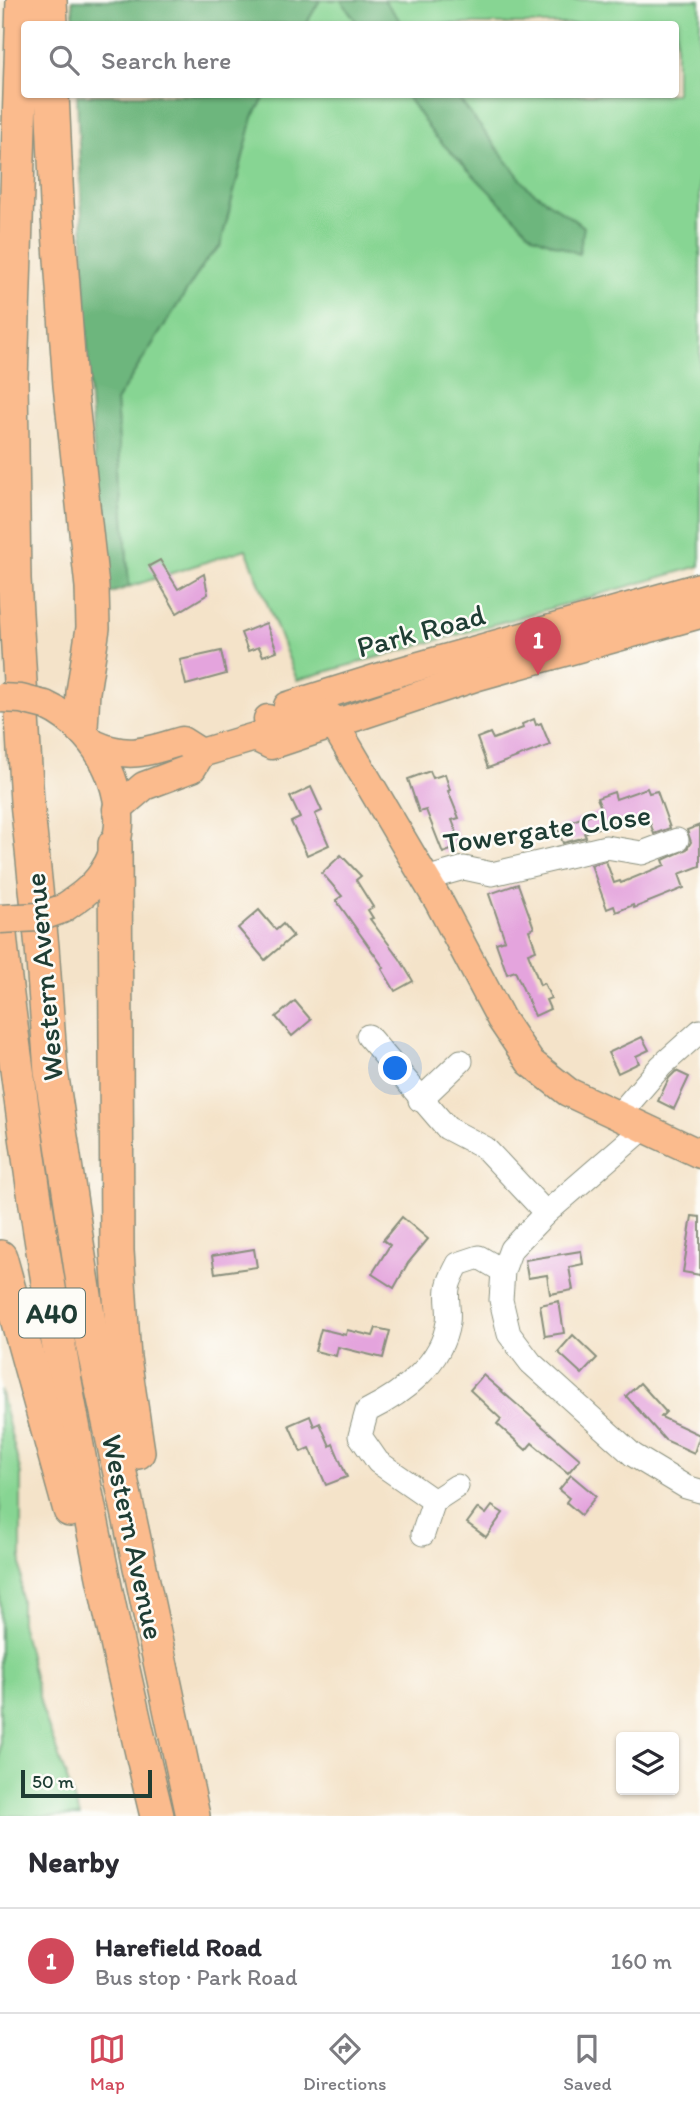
<!DOCTYPE html>
<html lang="en">
<head>
<meta charset="utf-8">
<style>
	:root { --surface:#fff; --page:#f2f2f3; --text:#2b2b33; --muted:#7c7c81; --line:#e1e1e2; --accent:#d1495b }
	body { margin:0; font-family:Itim,sans-serif; background:var(--page); color:var(--text) }
	.controls { position:absolute; right:21px; bottom:21px; display:grid; overflow:hidden; border-radius:7px; box-shadow:0 2px 5px #0004 }
	.controls button { width:63px; height:63px; display:grid; place-items:center; padding:0; border:0; border-bottom:2px solid var(--line); background:var(--surface); color:var(--text); font:35px sans-serif }
	.scale { position:absolute; left:21px; bottom:18px; width:131px; box-sizing:border-box; padding-left:7px; border:4px solid #1f3d34; border-top:0; font-size:19px; line-height:24px; white-space:nowrap; color:#1f3d34; -webkit-text-stroke:5px #fdfcf7; paint-order:stroke }
	.you { position:absolute; left:396px; top:1069px; width:24px; height:24px; margin:-18px; border:5px solid #fff; border-radius:50%; background:#1a73e8; box-shadow:0 0 0 10px #1a73e833 }
	.badge { display:grid; place-items:center; width:46px; height:46px; border-radius:50%; background:var(--accent); color:#fff; font-size:23px; font-weight:700 }
	.pin { position:absolute; translate:-50% -58px; filter:drop-shadow(0 2px 4px #0008) }
	.pin::after { content:''; position:absolute; top:37px; width:24px; height:21px; background:inherit; clip-path:polygon(0 0,100% 0,50% 100%) }
	.list { margin:0; padding:0; list-style:none }
	h2 { display:flex; justify-content:space-between; align-items:center; height:91px; margin:0; padding:0 28px; font-size:30px }
	h2 small { font-size:23px; font-weight:400; color:var(--muted) }
	.list li { display:grid; grid-template-columns:46px 1fr auto; gap:21px; align-items:center; box-sizing:border-box; height:105px; padding:0 28px; border-top:2px solid var(--line) }
	.list b { display:block; font-size:26px; white-space:nowrap }
	.list p { margin:0; font-size:23px; white-space:nowrap; color:var(--muted) }
	.list em { font-size:23px; font-style:normal; color:var(--muted) }
	.icon { flex:none; width:38px; height:38px; fill:none; stroke:currentColor; stroke-width:2; stroke-linecap:round; stroke-linejoin:round }
	.map { position:relative; flex:none; width:700px; height:1816px; overflow:hidden }
	.search { position:absolute; background:var(--surface); box-shadow:0 2px 5px #0004; left:21px; right:21px; top:21px; height:77px; display:flex; align-items:center; gap:18px; box-sizing:border-box; padding:0 24px; border-radius:7px; color:var(--muted); font-size:26px }
	.sheet { height:196px; background:var(--surface) }
	nav { display:flex; justify-content:space-around; align-items:center; box-sizing:border-box; height:98px; border-top:2px solid var(--line); background:var(--surface); font-size:19px; color:var(--muted) }
	nav a { display:grid; justify-items:center; gap:4px }
	nav .on { color:var(--accent) }
	.map>svg:first-child { display:block }
	.green { fill:#87d593; stroke:#538964; stroke-width:2 }
	.forest { fill:#6db67d; stroke:#467a58; stroke-width:2 }
	.building { fill:#e4a4dd }
	.lines { fill:none; stroke-linecap:round; stroke-linejoin:round }
	.minor-casing { stroke:#8a907e; stroke-width:25 }
	.major-casing { stroke:#8a907e; stroke-width:31 }
	.highway-casing { stroke:#8a907e; stroke-width:36 }
	.minor { stroke:#fff; stroke-width:23 }
	.major { stroke:#fbbb8d; stroke-width:28 }
	.highway { stroke:#fbbb8d; stroke-width:33 }
	.major-bridge-casing { stroke:#8a907e; stroke-width:31; stroke-linecap:butt }
	.major-bridge { stroke:#fbbb8d; stroke-width:28 }
	.labels { text-anchor:middle; stroke-width:5; stroke-linejoin:round; paint-order:stroke }
	.shield { fill:#fdfcf7; stroke:#62766e; stroke-width:2 }
	.shield-label { font-size:28px; font-weight:bold; fill:#1f3d34 }
	.street-label { font-size:30px; fill:#1f3d34; stroke:#fdfcf7 }
</style>
</head>
<body>
<div class="map">
<svg width="700" height="1816" viewBox="0 0 700 1816">
	<rect width="100%" height="100%" fill="#fdfcf7"/>
	<filter id="ink" filterUnits="userSpaceOnUse"><feTurbulence type="fractalNoise" baseFrequency=".0143" numOctaves="2"/><feDisplacementMap in="SourceGraphic" scale="14" xChannelSelector="R" yChannelSelector="G"/><feConvolveMatrix kernelMatrix="1 2 1 2 8 2 1 2 1" color-interpolation-filters="sRGB"/></filter>
	<filter id="wash" filterUnits="userSpaceOnUse"><feTurbulence type="fractalNoise" baseFrequency=".00686" numOctaves="4" result="noise"/><feDisplacementMap in="SourceGraphic" scale="28" xChannelSelector="R" yChannelSelector="G"/><feGaussianBlur stdDeviation="1.57" result="paint"/><feColorMatrix in="noise" values="0 0 0 0 0 0 0 0 0 0 0 0 0 0 0 0 0 1.4 0 .05"/><feComposite in="paint" operator="in"/></filter>
	<g filter="url(#wash)">
		<rect width="100%" height="100%" fill="#f4e3c9"/>
		<g class="green">
			<polygon points="320,0 700,0 700,566 297,680 246,549 129,587 116,401 207,259 220,247 253,117 266,95 676,94 676,24 306,24"/>
			<polygon points="0,1390 21,1474 21,1623 42,1709 80,1816 0,1816"/>
		</g>
		<g class="forest">
			<polygon points="72,0 320,0 306,24 74,24"/>
			<polygon points="341,0 384,0 403,24 358,24"/>
			<polygon points="77,95 266,95 253,117 220,247 207,259 116,401 129,587 105,595 89,389"/>
			<polygon points="406,95 456,95 528,188 584,227 579,254 533,236 434,135"/>
		</g>
		<g id="blocks">
			<g class="building">
				<polygon points="160,560 178,589 204,574 208,594 177,613 149,566"/>
				<polygon points="266,623 277,651 263,656 259,647 248,651 241,633"/>
				<polygon points="221,651 226,674 186,685 180,660"/>
				<polygon points="534,719 536,725 541,723 550,745 488,768 477,738 490,733 493,739 523,728 522,724"/>
				<polygon points="430,771 433,778 445,774 450,790 448,791 459,818 452,820 462,846 443,853 426,810 419,812 408,779"/>
				<polygon points="311,787 322,811 315,814 329,845 307,855 291,822 300,818 290,797"/>
				<polygon points="647,788 649,793 657,791 670,828 654,834 648,817 622,825 620,820 584,833 586,837 563,843 557,827 602,810 597,798 614,792 616,799"/>
				<polygon points="700,825 700,866 679,874 684,888 634,908 633,905 616,912 614,906 607,909 591,865 606,861 614,883 620,881 621,883 665,865 663,860 687,849 691,842 687,830"/>
				<polygon points="341,855 361,876 356,880 373,907 368,910 373,918 370,919 400,959 413,981 395,991 382,969 384,968 336,900 342,896 322,873"/>
				<polygon points="518,884 534,928 529,930 536,950 528,953 540,985 544,983 551,998 546,1000 550,1009 535,1016 515,971 507,974 496,943 505,940 489,894"/>
				<polygon points="259,910 276,930 283,924 293,936 265,960 238,928"/>
				<polygon points="295,1001 311,1020 292,1036 276,1017"/>
				<polygon points="642,1037 649,1050 636,1056 639,1063 618,1073 608,1053"/>
				<polygon points="676,1071 689,1077 674,1109 658,1101 669,1078"/>
				<polygon points="692,1216 700,1217 700,1275 683,1272"/>
				<polygon points="402,1217 428,1239 408,1263 394,1288 372,1274 390,1245 383,1240"/>
				<polygon points="254,1249 257,1267 215,1273 212,1256"/>
				<polygon points="581,1251 583,1264 569,1267 573,1290 550,1294 547,1275 528,1278 525,1260"/>
				<polygon points="559,1301 564,1333 545,1336 540,1305"/>
				<polygon points="376,1328 390,1331 383,1358 338,1347 336,1356 315,1351 321,1329 346,1335 347,1330 373,1336"/>
				<polygon points="573,1335 597,1358 582,1374 558,1352"/>
				<polygon points="483,1375 580,1459 568,1473 532,1443 526,1450 497,1424 501,1419 470,1390"/>
				<polygon points="640,1383 666,1412 661,1417 700,1435 694,1453 665,1440 626,1396"/>
				<polygon points="310,1416 314,1426 320,1423 330,1446 333,1444 347,1477 326,1485 310,1448 301,1452 289,1425"/>
				<polygon points="571,1475 596,1496 581,1515 566,1502 569,1498 559,1490"/>
				<polygon points="492,1506 503,1513 486,1537 467,1523 478,1508 486,1514"/>
			</g>
		</g>
	</g>
	<g filter="url(#ink)">
		<use href="#blocks" fill-opacity="0" stroke="#8a907e" stroke-width="2"/>
		<g class="lines">
			<defs>
				<g id="minor">
					<polyline points="425,879 464,868 492,874 606,847 642,853 677,840"/>
					<polyline points="368,1036 447,1128 485,1148 546,1213"/>
					<polyline points="420,1100 461,1061"/>
					<polyline points="617,1117 661,1066 700,1031"/>
					<polyline points="643,1129 546,1213 511,1249 503,1271 501,1300 509,1334 531,1363 633,1455 686,1487 700,1491"/>
					<path d="M434,1501l-56,-39 -18,-26 7,-25c36,-18 75,-47 81,-89 2,-13 -3,-27 1,-38 2,-7 6,-14 9,-20l21,-7 24,14"/>
					<polyline points="423,1534 434,1501 457,1486"/>
				</g>
				<g id="major">
					<path d="M45,705c60,27 98,110 57,169 -10,15 -25,25 -40,35"/>
					<polyline points="288,706 384,676 700,587"/>
					<polyline points="268,719 277,724 323,713 330,717 439,902 501,1019 530,1062 568,1092 700,1154"/>
					<path d="M94,744c35,16 54,7 88,-3l19,12"/>
					<polyline points="117,809 144,786 192,768 201,753 255,737 271,745 478,676 700,614"/>
				</g>
				<g id="highway">
					<polyline points="23,0 11,380 14,579 27,802 42,947 51,1071 92,1342 193,1816"/>
					<polyline points="50,0 51,24"/>
					<polyline points="52,94 57,203 70,385 92,587 93,628 83,692 81,728"/>
					<polyline points="115,844 117,1251 124,1358 138,1452"/>
					<path d="M0,934c5,53 13,105 20,158 32,244 79,485 137,724"/>
					<polyline points="0,1257 70,1510"/>
				</g>
			</defs>
			<use href="#minor" class="minor-casing"/>
			<use href="#major" class="major-casing"/>
			<use href="#highway" class="highway-casing"/>
			<use href="#minor" class="minor"/>
			<use href="#major" class="major"/>
			<use href="#highway" class="highway"/>
			<defs>
				<g id="major-bridge">
					<polyline points="0,698 21,699 45,705"/>
					<polyline points="0,919 39,917 62,909"/>
				</g>
			</defs>
			<use href="#major-bridge" class="major-bridge-casing"/>
			<use href="#major-bridge" class="major-bridge"/>
		</g>
	</g>
	<g class="labels">
		<rect class="shield" x="19" y="1288.5" width="66" height="49" rx="5"/>
		<g class="shield-label">
			<text x="52" y="1323">A40</text>
		</g>
		<g class="street-label">
			<text transform="translate(421 631) rotate(-15)" y="10">Park Road</text>
			<text transform="translate(547 829) rotate(-8)" y="10">Towergate Close</text>
			<text transform="translate(44 977) rotate(-95)" y="10">Western Avenue</text>
			<text transform="translate(133 1537) rotate(78)" y="10">Western Avenue</text>
		</g>
	</g>
</svg>
<div class="controls">
<button><svg class="icon" aria-label="layers" viewBox="0 0 24 24"><path d="M12 4l9 5-9 5-9-5zM3 14l9 5 9-5"/></svg></button>
</div>
<div class="scale">50 m</div>
<div class="you"></div>
<div class="pin badge" style="left:538px;top:675px">1</div>
<div class="search"><svg class="icon" aria-label="search" viewBox="0 0 24 24"><circle cx="10" cy="10" r="6"/><path d="M15 15l6 6"/></svg>Search here</div>
</div>
<section class="sheet">
<h2>Nearby<small></small></h2>
<ul class="list">
<li><span class="badge">1</span><div><b>Harefield Road</b><p>Bus stop · Park Road</p></div><em>160 m</em></li>
</ul>
</section>
<nav>
<a class="on"><svg class="icon" aria-label="map" viewBox="0 0 24 24"><path d="M3 6l6-2 6 2 6-2v14l-6 2-6-2-6 2zM9 4v14M15 6v14"/></svg>Map</a>
<a><svg class="icon" aria-label="directions" viewBox="0 0 24 24"><path d="M12 3l9 9-9 9-9-9zM9 14v-3h6M13 9l2 2-2 2"/></svg>Directions</a>
<a><svg class="icon" aria-label="saved" viewBox="0 0 24 24"><path d="M7 4h10v16l-5-4-5 4z"/></svg>Saved</a>
</nav>
</body>
</html>
